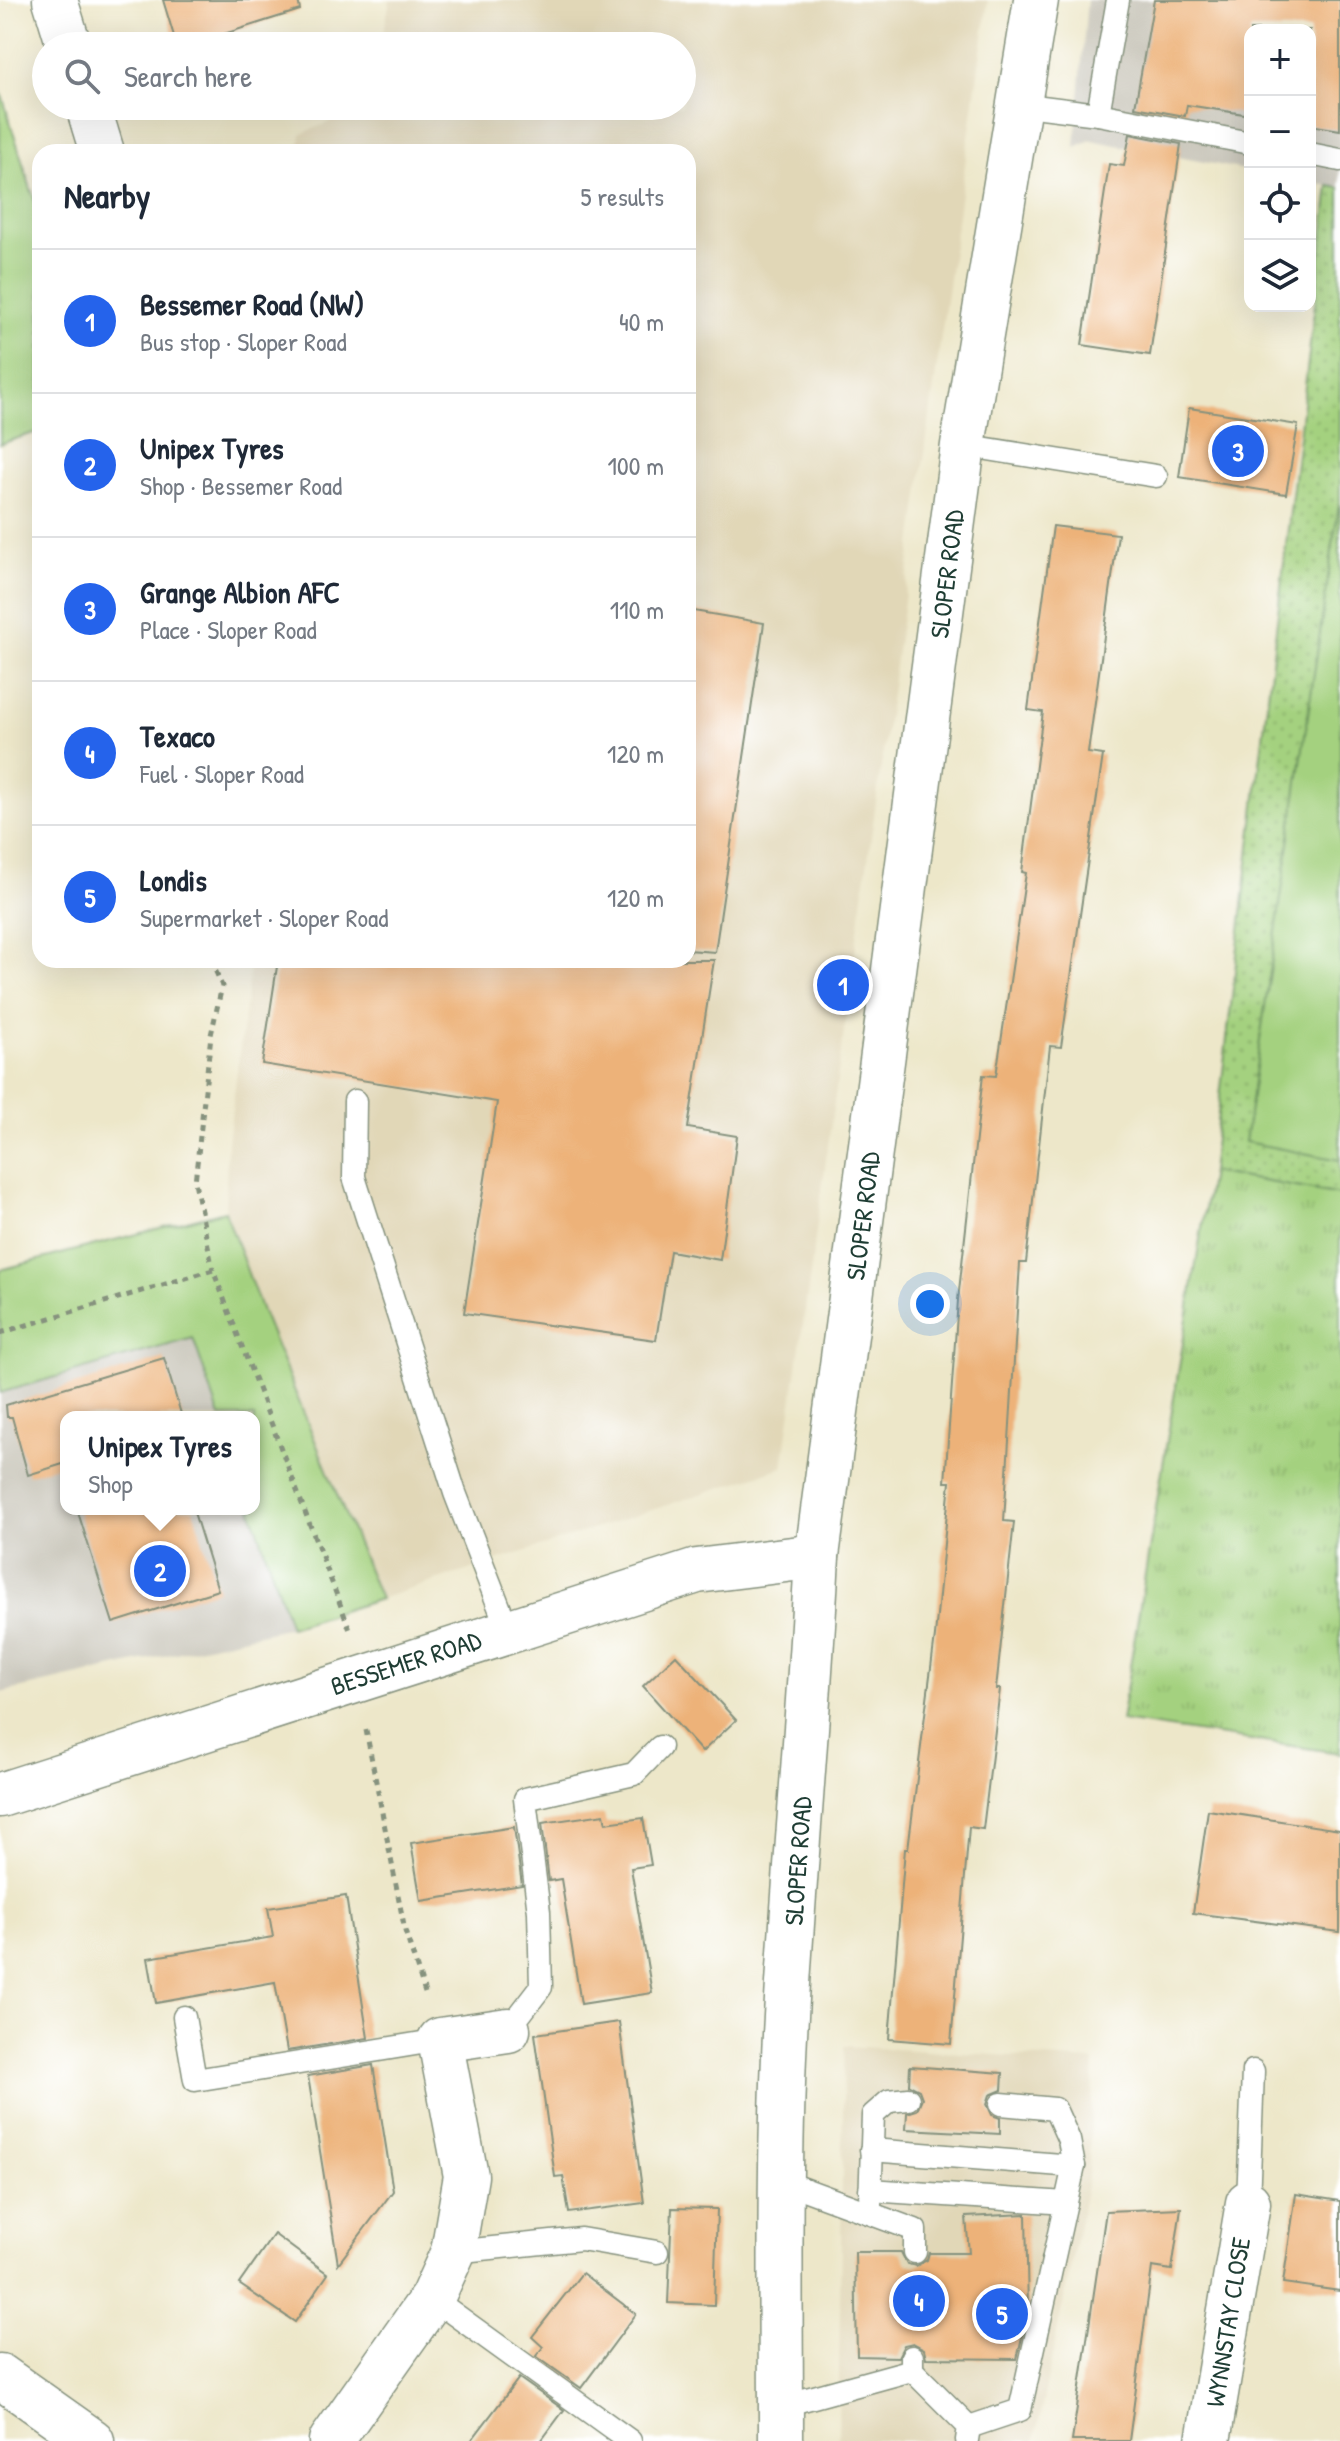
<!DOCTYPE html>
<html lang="en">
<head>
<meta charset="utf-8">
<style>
	:root { --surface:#fff; --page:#f2f2f3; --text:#1f2937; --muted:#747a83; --line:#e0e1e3; --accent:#2563eb }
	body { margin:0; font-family:"Patrick Hand",sans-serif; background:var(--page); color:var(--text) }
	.controls { position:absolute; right:24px; top:24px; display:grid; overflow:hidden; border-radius:16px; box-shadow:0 8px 32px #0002 }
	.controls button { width:72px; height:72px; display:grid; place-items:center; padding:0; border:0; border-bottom:2px solid var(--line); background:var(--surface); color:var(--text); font:40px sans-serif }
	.you { position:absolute; left:930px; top:1304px; width:28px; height:28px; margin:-20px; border:6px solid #fff; border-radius:50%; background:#1a73e8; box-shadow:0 0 0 12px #1a73e833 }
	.badge { display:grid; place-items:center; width:52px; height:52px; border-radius:50%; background:var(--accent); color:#fff; font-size:26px; font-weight:700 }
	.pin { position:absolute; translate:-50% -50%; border:4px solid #fff; box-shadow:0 2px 8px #0006 }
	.popup { position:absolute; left:60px; top:1411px; width:200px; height:104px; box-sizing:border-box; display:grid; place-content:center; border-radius:16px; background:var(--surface); filter:drop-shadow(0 2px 6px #0005); font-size:26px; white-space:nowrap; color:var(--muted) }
	.popup b { font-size:30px; color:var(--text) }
	.popup::after { content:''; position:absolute; left:50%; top:100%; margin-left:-16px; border:16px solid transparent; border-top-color:var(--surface) }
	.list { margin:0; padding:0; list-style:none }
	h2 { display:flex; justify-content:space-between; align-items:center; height:104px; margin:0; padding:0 32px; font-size:34px }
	h2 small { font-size:26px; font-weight:400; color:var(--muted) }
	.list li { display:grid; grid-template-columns:52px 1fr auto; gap:24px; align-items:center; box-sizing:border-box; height:144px; padding:0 32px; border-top:2px solid var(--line) }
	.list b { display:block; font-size:30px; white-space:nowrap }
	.list p { margin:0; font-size:26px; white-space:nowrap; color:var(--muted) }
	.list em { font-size:26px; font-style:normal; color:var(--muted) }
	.icon { flex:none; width:44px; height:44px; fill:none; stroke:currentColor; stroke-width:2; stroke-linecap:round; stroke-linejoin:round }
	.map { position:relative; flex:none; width:1340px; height:2441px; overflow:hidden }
	.search { position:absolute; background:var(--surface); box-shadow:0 8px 32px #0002; left:32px; top:32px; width:664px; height:88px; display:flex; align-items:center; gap:20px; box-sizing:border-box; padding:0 28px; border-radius:44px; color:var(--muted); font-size:30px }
	.panel { position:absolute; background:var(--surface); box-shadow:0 8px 32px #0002; left:32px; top:144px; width:664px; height:824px; border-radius:24px }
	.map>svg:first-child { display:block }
	.built { fill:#e1d7b7 }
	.industrial { fill:#c7c4b8 }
	.grass { fill:url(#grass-dots); stroke:#62875a; stroke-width:2 }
	.park { fill:url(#park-tufts); stroke:#62875a; stroke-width:2 }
	.garden { fill:#a4d17f; stroke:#62875a; stroke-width:2 }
	.building { fill:#edb279 }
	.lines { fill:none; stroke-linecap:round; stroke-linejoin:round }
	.service-casing { stroke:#86927e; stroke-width:25 }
	.minor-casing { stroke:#86927e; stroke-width:47 }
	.tertiary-casing { stroke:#86927e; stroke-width:47 }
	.path { stroke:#86927e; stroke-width:5; stroke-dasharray:6 6; stroke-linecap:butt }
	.service { stroke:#fff; stroke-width:22 }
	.minor { stroke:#fff; stroke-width:44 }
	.tertiary { stroke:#fff; stroke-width:44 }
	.labels { text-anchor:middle; stroke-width:8; stroke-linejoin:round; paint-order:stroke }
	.street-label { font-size:26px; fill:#1f3d34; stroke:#fff }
</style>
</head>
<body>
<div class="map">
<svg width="1340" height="2441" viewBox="0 0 1340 2441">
	<defs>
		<pattern id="grass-dots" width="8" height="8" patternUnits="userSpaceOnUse" patternTransform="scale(2)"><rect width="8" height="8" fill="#a4d17f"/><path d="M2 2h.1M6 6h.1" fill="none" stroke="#8db46e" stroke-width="1.8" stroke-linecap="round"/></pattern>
		<pattern id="park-tufts" width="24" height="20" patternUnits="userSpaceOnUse" patternTransform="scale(2)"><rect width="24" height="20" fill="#a4d17f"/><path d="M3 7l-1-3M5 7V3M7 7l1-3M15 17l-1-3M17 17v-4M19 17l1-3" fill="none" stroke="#8db46e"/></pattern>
	</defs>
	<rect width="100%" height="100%" fill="#fff"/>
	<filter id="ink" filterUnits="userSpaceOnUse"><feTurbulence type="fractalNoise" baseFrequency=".0125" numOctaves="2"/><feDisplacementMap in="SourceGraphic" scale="16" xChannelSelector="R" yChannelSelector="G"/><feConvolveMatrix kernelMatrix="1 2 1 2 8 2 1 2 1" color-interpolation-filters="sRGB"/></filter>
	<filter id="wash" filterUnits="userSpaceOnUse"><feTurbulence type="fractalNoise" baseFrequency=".006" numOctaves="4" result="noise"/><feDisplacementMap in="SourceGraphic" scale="32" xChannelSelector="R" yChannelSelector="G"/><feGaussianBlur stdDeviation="1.8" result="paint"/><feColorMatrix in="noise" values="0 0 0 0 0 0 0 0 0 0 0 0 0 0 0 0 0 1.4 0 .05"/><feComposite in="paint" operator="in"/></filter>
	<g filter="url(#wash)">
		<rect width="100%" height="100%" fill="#ede7c9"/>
		<g class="built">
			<polygon points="390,0 988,0 783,1467 380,1599 263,1314 225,1211 227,1151 251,960 688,960 688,152 299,152 301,134 368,106 682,106 682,46 381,46"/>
			<polygon points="844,2046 1094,2061 1088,2180 1035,2441 838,2441"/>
		</g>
		<g class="industrial">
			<polygon points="1087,0 1340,0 1340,188 1310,182 1310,30 1250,30 1250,171 1091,140 1075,147"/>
			<polygon points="193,1338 220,1417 66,1417 66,1509 251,1509 290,1627 0,1693 0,1393"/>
		</g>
		<polygon class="grass" points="1329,186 1340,188 1340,1195 1211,1172"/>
		<polygon class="park" points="1211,1172 1340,1195 1340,1753 1121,1721"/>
		<g class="garden">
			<polygon points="0,89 40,218 40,431 0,444"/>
			<polygon points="1340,497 1340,1160 1245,1142"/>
			<polygon points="225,1211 263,1314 380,1599 290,1627 251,1509 254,1509 254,1417 220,1417 193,1338 0,1393 0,1270"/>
		</g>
		<g id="blocks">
			<g class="building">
				<polygon points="163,0 298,0 300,10 186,46 177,46"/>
				<polygon points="1154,0 1340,0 1340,130 1310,125 1310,30 1250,30 1250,115 1187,105 1185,116 1135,107"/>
				<polygon points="1130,134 1181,144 1150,355 1082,345 1109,164 1124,166"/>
				<polygon points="1189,408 1298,425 1286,494 1179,477"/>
				<polygon points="1053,526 1118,534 1088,753 1103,755 1061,1047 1050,1046 1026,1263 1020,1263 1004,1521 1014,1522 996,1689 1000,1689 983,1829 969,1827 951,2044 889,2039 905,1849 908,1849 935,1636 950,1482 945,1482 958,1300 983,1075 996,1076 1026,873 1022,872 1043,712 1028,710"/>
				<polygon points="688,610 764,623 715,952 688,950"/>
				<polygon points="278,960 714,960 688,1128 737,1136 720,1260 670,1251 656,1340 464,1313 497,1102 262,1064"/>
				<polygon points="164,1358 182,1417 66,1417 66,1463 28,1475 12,1417 7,1417 6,1405"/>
				<polygon points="77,1509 193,1509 218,1590 113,1623"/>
				<polygon points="676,1655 736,1720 702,1752 643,1686"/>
				<polygon points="1208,1810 1340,1830 1340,1932 1193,1913"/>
				<polygon points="604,1814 606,1823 643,1818 651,1865 631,1868 652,1993 581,2004 561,1879 549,1881 542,1823"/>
				<polygon points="514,1827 522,1885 421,1901 411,1843"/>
				<polygon points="346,1896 368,2038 287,2051 275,1982 156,2003 148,1958 273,1937 268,1908"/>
				<polygon points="619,2022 644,2203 569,2213 563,2176 555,2177 535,2034"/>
				<polygon points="373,2065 393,2191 338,2264 308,2076"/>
				<polygon points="910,2066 1003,2073 1002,2090 990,2095 987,2104 992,2115 1000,2118 1000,2134 906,2129 907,2113 917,2110 922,2098 919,2090 909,2085"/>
				<polygon points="1296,2194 1340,2201 1340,2291 1283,2283"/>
				<polygon points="672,2208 717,2209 714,2305 668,2303"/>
				<polygon points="1181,2208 1172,2270 1152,2267 1129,2441 1072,2441 1106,2211"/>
				<polygon points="1026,2214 1028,2311 1017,2359 926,2358 924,2349 913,2343 904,2345 898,2357 857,2356 855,2252 901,2252 907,2264 916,2266 927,2260 929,2253 969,2253 966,2217"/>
				<polygon points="274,2234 328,2274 295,2322 239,2284"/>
				<polygon points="582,2273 636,2314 581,2388 536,2356 543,2347 532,2337"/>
				<polygon points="519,2378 564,2410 541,2441 471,2441"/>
			</g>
		</g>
	</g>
	<g filter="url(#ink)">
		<use href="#blocks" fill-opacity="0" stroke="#86927e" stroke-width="2"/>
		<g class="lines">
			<defs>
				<g id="service">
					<polyline points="1018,104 1098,114 1250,143"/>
					<polyline points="1098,114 1118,0"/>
					<polyline points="1310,154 1340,160"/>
					<polyline points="963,445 1156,476"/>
					<polyline points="355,1101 354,1177 455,1493 508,1630"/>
					<polyline points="184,2017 195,2080 440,2040"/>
					<polyline points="508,2030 541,1987 539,1912 525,1799 634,1774 660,1747"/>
					<polyline points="871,2150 1074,2166"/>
					<polyline points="782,2181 915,2230 915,2252"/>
					<polyline points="870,2190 1066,2203"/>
					<polyline points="1248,2203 1253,2071"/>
					<polyline points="870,2205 873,2115 889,2101 908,2099"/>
					<polyline points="453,2252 581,2239 657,2252"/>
					<polyline points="432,2298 630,2441"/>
					<polyline points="912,2370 969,2427 967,2440"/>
					<polyline points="781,2406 912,2370 912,2357"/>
					<polyline points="969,2427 1020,2410 1074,2166 1069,2140 1055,2109 1001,2104"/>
				</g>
				<g id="minor">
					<polyline points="55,0 69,46"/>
					<polyline points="88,106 102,152"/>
					<polyline points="0,1795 697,1571 817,1556"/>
					<polyline points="0,2376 92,2441"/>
					<polyline points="331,2441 432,2298 453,2252 466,2176 440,2040 508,2030"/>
					<polyline points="1208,2441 1248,2203"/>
				</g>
				<path id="tertiary" d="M781,2441c0,-141 -3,-284 5,-425 9,-153 23,-306 31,-460l146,-1111 73,-445"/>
			</defs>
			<use href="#service" class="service-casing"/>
			<use href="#minor" class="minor-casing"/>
			<use href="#tertiary" class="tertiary-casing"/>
			<g class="path">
				<polyline points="211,960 222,986 211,1035 195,1182 213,1270"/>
				<polyline points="0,1333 213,1270 350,1630"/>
				<polyline points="366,1730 405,1931 425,1993"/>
			</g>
			<use href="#service" class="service"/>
			<use href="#minor" class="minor"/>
			<use href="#tertiary" class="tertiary"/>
		</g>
	</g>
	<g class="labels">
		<g class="street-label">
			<text transform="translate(947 574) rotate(-83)" y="9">SLOPER ROAD</text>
			<text transform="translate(863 1216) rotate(-83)" y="9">SLOPER ROAD</text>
			<text transform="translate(406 1663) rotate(-18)" y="9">BESSEMER ROAD</text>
			<text transform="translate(798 1861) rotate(-86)" y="9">SLOPER ROAD</text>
			<text transform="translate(1228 2322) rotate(-81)" y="9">WYNNSTAY CLOSE</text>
		</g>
	</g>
</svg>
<div class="controls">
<button>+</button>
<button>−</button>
<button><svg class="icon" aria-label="locate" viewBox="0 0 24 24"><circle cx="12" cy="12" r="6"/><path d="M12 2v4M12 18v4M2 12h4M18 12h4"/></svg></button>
<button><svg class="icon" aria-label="layers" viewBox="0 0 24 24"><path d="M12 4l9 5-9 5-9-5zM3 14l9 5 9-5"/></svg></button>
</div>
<div class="you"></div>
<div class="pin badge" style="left:843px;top:985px">1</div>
<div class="pin badge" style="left:160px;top:1571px">2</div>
<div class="popup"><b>Unipex Tyres</b>Shop</div>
<div class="pin badge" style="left:1238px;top:451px">3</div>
<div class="pin badge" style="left:919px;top:2301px">4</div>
<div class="pin badge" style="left:1002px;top:2314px">5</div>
<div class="search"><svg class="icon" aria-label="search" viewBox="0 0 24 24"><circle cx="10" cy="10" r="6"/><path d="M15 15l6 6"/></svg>Search here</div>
<section class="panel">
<h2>Nearby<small>5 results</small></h2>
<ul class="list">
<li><span class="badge">1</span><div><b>Bessemer Road (NW)</b><p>Bus stop · Sloper Road</p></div><em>40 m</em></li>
<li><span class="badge">2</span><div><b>Unipex Tyres</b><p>Shop · Bessemer Road</p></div><em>100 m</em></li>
<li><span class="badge">3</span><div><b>Grange Albion AFC</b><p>Place · Sloper Road</p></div><em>110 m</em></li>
<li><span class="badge">4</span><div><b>Texaco</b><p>Fuel · Sloper Road</p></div><em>120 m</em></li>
<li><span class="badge">5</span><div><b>Londis</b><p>Supermarket · Sloper Road</p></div><em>120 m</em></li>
</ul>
</section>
</div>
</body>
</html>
